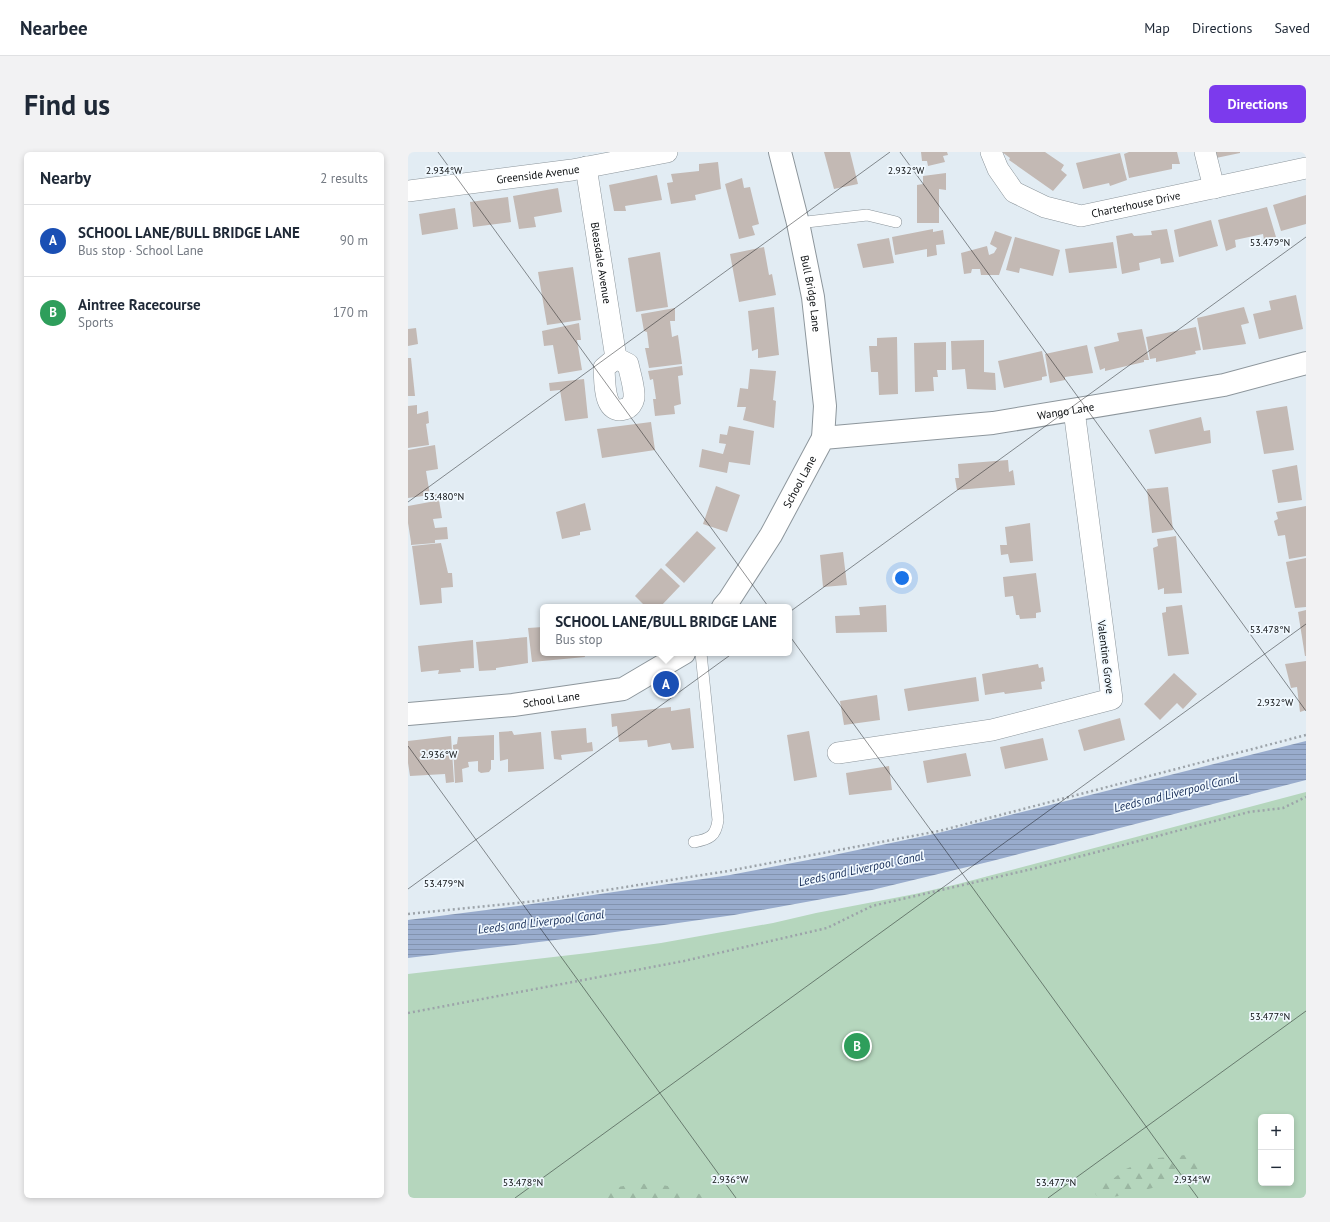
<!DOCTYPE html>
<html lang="en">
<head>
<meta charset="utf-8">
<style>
	:root { --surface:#fff; --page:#f2f2f3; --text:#1f2937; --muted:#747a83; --line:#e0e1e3; --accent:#7c3aed }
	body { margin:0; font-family:"PT Sans",sans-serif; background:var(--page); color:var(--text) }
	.controls { position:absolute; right:12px; bottom:12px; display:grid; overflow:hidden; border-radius:6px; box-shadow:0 2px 6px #0003 }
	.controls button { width:36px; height:36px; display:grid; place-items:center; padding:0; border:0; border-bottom:1px solid var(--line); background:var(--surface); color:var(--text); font:20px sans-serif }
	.you { position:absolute; left:494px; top:426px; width:14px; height:14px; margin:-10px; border:3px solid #fff; border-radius:50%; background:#1a73e8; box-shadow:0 0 0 6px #1a73e833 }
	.badge { display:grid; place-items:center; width:26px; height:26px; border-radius:50%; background:var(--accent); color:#fff; font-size:13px; font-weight:700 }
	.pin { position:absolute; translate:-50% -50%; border:2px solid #fff; box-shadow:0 1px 4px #0006 }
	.popup { position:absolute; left:132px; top:452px; width:252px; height:52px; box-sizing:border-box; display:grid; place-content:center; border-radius:6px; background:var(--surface); filter:drop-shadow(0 1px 3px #0005); font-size:13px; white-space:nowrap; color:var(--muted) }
	.popup b { font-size:15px; color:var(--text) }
	.popup::after { content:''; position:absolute; left:50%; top:100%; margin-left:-8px; border:8px solid transparent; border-top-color:var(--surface) }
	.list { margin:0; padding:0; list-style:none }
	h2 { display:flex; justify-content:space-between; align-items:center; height:52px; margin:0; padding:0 16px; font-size:17px }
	h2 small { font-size:13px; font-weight:400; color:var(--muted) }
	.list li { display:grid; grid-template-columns:26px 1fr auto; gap:12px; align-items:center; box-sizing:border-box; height:72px; padding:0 16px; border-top:1px solid var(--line) }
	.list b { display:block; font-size:15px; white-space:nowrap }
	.list p { margin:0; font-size:13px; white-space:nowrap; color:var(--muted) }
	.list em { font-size:13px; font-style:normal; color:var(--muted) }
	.map { position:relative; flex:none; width:898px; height:1046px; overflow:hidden; border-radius:6px }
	header { display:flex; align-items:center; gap:24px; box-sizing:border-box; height:56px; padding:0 20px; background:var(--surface); border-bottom:1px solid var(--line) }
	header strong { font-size:19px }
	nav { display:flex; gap:22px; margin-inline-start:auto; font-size:14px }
	.intro { display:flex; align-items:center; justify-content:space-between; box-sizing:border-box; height:96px; padding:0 24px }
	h1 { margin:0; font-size:28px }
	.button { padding:10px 18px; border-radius:6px; background:var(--accent); color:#fff; font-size:14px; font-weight:700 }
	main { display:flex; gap:24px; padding:0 24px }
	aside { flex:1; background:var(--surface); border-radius:6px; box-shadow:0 2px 6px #0003 }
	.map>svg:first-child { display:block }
	.grass { fill:#b5d6bd; fill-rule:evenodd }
	.forest { fill:url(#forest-firs) }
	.water { fill:url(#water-rules) }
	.building { fill:#c3b9b4 }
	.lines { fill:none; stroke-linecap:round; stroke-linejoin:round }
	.service-casing { stroke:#8d969c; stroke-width:12 }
	.minor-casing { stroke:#8d969c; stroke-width:22 }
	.tertiary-casing { stroke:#8d969c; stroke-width:24 }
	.secondary-casing { stroke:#8d969c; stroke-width:24 }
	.path { stroke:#9ca3a9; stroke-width:2.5; stroke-dasharray:2 3; stroke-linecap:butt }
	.service { stroke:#fff; stroke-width:11 }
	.minor { stroke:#fff; stroke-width:21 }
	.tertiary { stroke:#fff; stroke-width:22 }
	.secondary { stroke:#fff; stroke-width:22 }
	.ticks { fill:none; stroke:#0a0d0f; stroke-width:1; stroke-opacity:0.45 }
	.labels { text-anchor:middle; stroke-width:3.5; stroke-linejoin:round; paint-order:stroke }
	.street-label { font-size:11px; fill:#0a0d0f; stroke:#f1f9ff }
	.water-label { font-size:12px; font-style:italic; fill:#172d58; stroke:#f1f9ff }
	.ticks-label { font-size:10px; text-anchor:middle; fill:#0a0d0f; stroke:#f1f9ff; stroke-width:3.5; stroke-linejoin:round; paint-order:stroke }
</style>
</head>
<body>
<header>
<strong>Nearbee</strong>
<nav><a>Map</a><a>Directions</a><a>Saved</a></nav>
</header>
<div class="intro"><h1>Find us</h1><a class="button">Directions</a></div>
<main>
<aside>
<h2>Nearby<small>2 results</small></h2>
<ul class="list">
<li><span class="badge" style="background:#1a4fb4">A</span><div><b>SCHOOL LANE/BULL BRIDGE LANE</b><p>Bus stop · School Lane</p></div><em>90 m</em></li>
<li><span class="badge" style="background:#2e9e5b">B</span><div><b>Aintree Racecourse</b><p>Sports</p></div><em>170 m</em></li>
</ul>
</aside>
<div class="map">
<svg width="898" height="1046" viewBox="0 0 898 1046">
	<defs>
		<pattern id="forest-firs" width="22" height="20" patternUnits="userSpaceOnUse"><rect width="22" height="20" fill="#b5d6bd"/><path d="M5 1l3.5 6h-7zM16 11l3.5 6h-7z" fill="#9ab6a1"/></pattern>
		<pattern id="water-rules" width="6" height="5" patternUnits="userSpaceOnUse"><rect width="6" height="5" fill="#99accd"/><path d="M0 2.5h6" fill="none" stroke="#8293af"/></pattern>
	</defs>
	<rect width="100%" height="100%" fill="#e2ecf3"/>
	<path class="grass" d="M898,640v406h-898v-224l180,-21 73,-10 112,-20 43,-10 99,-19 43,-10zM853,965h30v66h-30z"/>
	<g class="forest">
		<path d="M786,1002l7,5 3,5 -2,5c-21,12 -78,29 -101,29 -5,-1 -6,-5 -8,-9l3,-5 14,-3 16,-12 16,-7 16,-4z"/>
		<path d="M244,1031l31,6 29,9h-120c18,-13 39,-13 60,-15z"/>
	</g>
	<polygon class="water" points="898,589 898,628 584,709 464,738 326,763 172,785 0,806 0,768 110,754 322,723 416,705 526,682"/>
	<g class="building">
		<polygon points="416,0 442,0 450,32 426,37"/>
		<polygon points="513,0 539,0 540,3 535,4 537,10 520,14 519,9 514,9"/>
		<polygon points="594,0 637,0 656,13 653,18 659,23 645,39 601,8 602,6"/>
		<polygon points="721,0 769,0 772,12 764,12 764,17 721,26 716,2"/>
		<polygon points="807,0 832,0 832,1 808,6"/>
		<polygon points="712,1 719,28 702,34 701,31 675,37 668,11"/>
		<polygon points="310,10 313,37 287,43 288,48 263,52 259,31 265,30 263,22 291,19 291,12"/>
		<polygon points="538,21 538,38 531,37 531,71 509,71 509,33 515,32 515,24"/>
		<polygon points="249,23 254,48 217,54 218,59 206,59 201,33"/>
		<polygon points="334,26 336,36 342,35 351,72 344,74 347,83 331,87 317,32"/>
		<polygon points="150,36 154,60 126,65 128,75 111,77 105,44"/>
		<polygon points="898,43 898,72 873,79 865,53"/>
		<polygon points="100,45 103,70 65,75 62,50"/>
		<polygon points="859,55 868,85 856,88 855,82 827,88 828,95 818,99 810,68"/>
		<polygon points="47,56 50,77 14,83 11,62"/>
		<polygon points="803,68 810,94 771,105 766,78"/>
		<polygon points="525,77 525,80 535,78 537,92 528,93 529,103 519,105 519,97 487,103 484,85"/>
		<polygon points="759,77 766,110 753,112 752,106 731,111 732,118 714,122 708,84 724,81 726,84 744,83 743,79"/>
		<polygon points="587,79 604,85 591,123 573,123 572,117 564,117 563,121 556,122 553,101 579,94 581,103 586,101 589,96 582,92"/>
		<polygon points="607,85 652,98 645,124 612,116 611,121 598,118"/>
		<polygon points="481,86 486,111 455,116 449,92"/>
		<polygon points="705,90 709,116 661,121 657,97"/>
		<polygon points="356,95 361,123 364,122 368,143 331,150 322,102"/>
		<polygon points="252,100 260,155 228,160 220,106"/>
		<polygon points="165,115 173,168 139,173 130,120"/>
		<polygon points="888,143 895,177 851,187 845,162 863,158 861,149"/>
		<polygon points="366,155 371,203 350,206 350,197 344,199 340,159"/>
		<polygon points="836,155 841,171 833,173 838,192 795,198 789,166"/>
		<polygon points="267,156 267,169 262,169 264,185 270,183 274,212 241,216 237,196 241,196 239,180 236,179 233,162"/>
		<polygon points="171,171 173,188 169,188 174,218 150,222 145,193 136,194 134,179"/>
		<polygon points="788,175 793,198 787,199 788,202 748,210 748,206 742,207 738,185"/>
		<polygon points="8,176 10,192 0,194 0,177"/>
		<polygon points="734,177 741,208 736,208 736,210 697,219 697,216 692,218 686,195 711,189 709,181"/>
		<polygon points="489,185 490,242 471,243 470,220 463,220 461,194 469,194 469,186"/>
		<polygon points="576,188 576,220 587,221 588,238 559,237 557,217 544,218 543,189"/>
		<polygon points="538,190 538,218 529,218 530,225 525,225 526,239 507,240 506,191"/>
		<polygon points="679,193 685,221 657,225 657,228 642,231 637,202"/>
		<polygon points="634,199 639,224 634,225 634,228 596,236 590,209"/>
		<polygon points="0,206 3,206 7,244 0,244"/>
		<polygon points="274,214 275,223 270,224 273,252 266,254 267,262 247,264 245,247 248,247 245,227 242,228 240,219"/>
		<polygon points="342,217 368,219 365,248 368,249 366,276 335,268 338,255 329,255 332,236 340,237"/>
		<polygon points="176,227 180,266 157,269 152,238 142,239 141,231"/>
		<polygon points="9,253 9,262 20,259 21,271 18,272 21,293 0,296 0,254"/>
		<polygon points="879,254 886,298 856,302 848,259"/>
		<polygon points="793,265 796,279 802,278 803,291 747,302 741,278"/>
		<polygon points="243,270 247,298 194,306 189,277"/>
		<polygon points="321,274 346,279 342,313 321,310 319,321 291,315 294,297 315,302 318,292 311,291 312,282 319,283"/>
		<polygon points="27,293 30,317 18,319 22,343 0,346 0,298"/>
		<polygon points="600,308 601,320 605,318 607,333 549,338 547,326 551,326 550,312"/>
		<polygon points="889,313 894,348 870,351 864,318"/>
		<polygon points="308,334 332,343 319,380 295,372"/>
		<polygon points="760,335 765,378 744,381 739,337"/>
		<polygon points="30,342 34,366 25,367 27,376 39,375 40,387 27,388 27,391 3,393 3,390 0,371 0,354 22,350 21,344"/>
		<polygon points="177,351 183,378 172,380 172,383 154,387 148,360"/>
		<polygon points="898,354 898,404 881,407 877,383 870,384 866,369 870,367 868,360"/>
		<polygon points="622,371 625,409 602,411 600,402 593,403 592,393 599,393 597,375"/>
		<polygon points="289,379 308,396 276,431 257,413"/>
		<polygon points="768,384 774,441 756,442 756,436 750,438 745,396 750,394 749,387"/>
		<polygon points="33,391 40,421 44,421 45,435 33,436 34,451 12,453 4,394"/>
		<polygon points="435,400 439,433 415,435 412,403"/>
		<polygon points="898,406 898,455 887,456 878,410"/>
		<polygon points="253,416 272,434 252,455 238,455 227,444"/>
		<polygon points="628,421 633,460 628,461 628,466 612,467 611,463 608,463 605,444 597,445 595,425"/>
		<polygon points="478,453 479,480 428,481 427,464 452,463 451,455"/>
		<polygon points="774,453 781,502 760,504 754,461 758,460 758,455"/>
		<polygon points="898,458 898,504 897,504 890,460"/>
		<polygon points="135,475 135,501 176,501 177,505 124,510 120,476"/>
		<polygon points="119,485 120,511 88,516 88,518 71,519 68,490"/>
		<polygon points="65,488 66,516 52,517 53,520 30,522 31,518 13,520 10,494"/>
		<polygon points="898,509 898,558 892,560 889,535 883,536 877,512"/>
		<polygon points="630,512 631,516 635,515 637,529 633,530 634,537 597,542 596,540 577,543 574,522"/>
		<polygon points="766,521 789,542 775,557 769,551 752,568 736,552"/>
		<polygon points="568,525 571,549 500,559 496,537"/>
		<polygon points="469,543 472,568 436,573 432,549"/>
		<polygon points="263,555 263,559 282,556 286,596 264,598 262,591 240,595 239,588 211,590 209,574 204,575 203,562"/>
		<polygon points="712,566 717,588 676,599 670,578"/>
		<polygon points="178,576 179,591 184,590 185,599 153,603 154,608 146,607 143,579"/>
		<polygon points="104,579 106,583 133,580 136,617 100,620 100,607 92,609 91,580"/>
		<polygon points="401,579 409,625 386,629 379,583"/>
		<polygon points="86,583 86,608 83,608 83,617 81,620 73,621 70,619 70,609 60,610 61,615 54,617 55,630 47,631 45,593 49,592 50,585"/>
		<polygon points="43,584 46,630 38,631 37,622 2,624 0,611 0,589"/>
		<polygon points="635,586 640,608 597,617 592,595"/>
		<polygon points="558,601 563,624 519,631 515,609"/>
		<polygon points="481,614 484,638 441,643 438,621"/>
	</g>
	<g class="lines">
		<defs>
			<g id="service">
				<polyline points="390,71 459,63 488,70"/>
				<path d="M286,690c16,-3 22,-6 24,-22l-17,-167"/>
			</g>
			<g id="minor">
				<path id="s1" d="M583,0l7,17 16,23 31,15 36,9 225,-48"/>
				<polyline points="797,0 806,36"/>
				<path id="s2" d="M178,15l30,191"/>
				<path id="s3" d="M0,39l164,-21 95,-18"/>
				<path d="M208,206l12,6c2,10 7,24 6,34 -1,5 -4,10 -9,11 -22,7 -20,-28 -21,-41z"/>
				<polyline points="430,601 584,578 704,547 666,258"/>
			</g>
			<g id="tertiary">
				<path id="s4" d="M372,0l18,71 15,74 12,109 -2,32"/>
			</g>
			<g id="secondary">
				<path id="s5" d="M315,455l6,-7 42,-65 52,-97 170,-15 231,-38 82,-22"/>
				<path id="s6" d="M0,562l105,-9 110,-16 61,-36"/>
			</g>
		</defs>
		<use href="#service" class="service-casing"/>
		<use href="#minor" class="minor-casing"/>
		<use href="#tertiary" class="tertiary-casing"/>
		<use href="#secondary" class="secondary-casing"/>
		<g class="path">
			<polyline points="0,762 128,749 320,719 531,679 898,583"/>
			<polyline points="0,861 276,809 419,776 464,754 624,717 841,660 875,656 898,645"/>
		</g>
		<use href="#service" class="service"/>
		<use href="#minor" class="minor"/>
		<use href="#tertiary" class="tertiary"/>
		<use href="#secondary" class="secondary"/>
	</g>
	<path class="ticks" d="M30,0l760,1046M492,0l406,559M0,350l482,-350M0,594l328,452M0,737l898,-652M107,1046l791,-574M640,1046l258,-187"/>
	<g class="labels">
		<g class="street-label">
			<text dy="4" stroke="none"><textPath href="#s3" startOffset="131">Greenside Avenue</textPath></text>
			<text dy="4" stroke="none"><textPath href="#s1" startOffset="174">Charterhouse Drive</textPath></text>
			<text dy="4" stroke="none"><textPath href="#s2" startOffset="97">Bleasdale Avenue</textPath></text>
			<text dy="4" stroke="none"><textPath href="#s4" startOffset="145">Bull Bridge Lane</textPath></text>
			<text dy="4" stroke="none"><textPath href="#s5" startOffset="441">Wango Lane</textPath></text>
			<text dy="4" stroke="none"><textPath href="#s5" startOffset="147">School Lane</textPath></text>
			<text transform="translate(698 505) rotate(83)" y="4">Valentine Grove</text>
			<text dy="4" stroke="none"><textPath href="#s6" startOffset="144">School Lane</textPath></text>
		</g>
		<g class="water-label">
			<text transform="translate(768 641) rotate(-14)" y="4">Leeds and Liverpool Canal</text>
			<text transform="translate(453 717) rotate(-12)" y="4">Leeds and Liverpool Canal</text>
			<text transform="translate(133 770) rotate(-7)" y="4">Leeds and Liverpool Canal</text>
		</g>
	</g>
	<g class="ticks-label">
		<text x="36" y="22">2.934°W</text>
		<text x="498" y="22">2.932°W</text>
		<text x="862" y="94">53.479°N</text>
		<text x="36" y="348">53.480°N</text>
		<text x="862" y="481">53.478°N</text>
		<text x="867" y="554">2.932°W</text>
		<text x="31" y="606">2.936°W</text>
		<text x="36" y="735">53.479°N</text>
		<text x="862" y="868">53.477°N</text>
		<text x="322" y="1031">2.936°W</text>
		<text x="784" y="1031">2.934°W</text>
		<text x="115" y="1034">53.478°N</text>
		<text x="648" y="1034">53.477°N</text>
	</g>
</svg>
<div class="controls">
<button>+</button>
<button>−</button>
</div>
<div class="you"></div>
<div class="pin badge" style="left:258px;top:532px;background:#1a4fb4">A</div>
<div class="popup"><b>SCHOOL LANE/BULL BRIDGE LANE</b>Bus stop</div>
<div class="pin badge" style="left:449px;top:894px;background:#2e9e5b">B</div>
</div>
</main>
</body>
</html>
